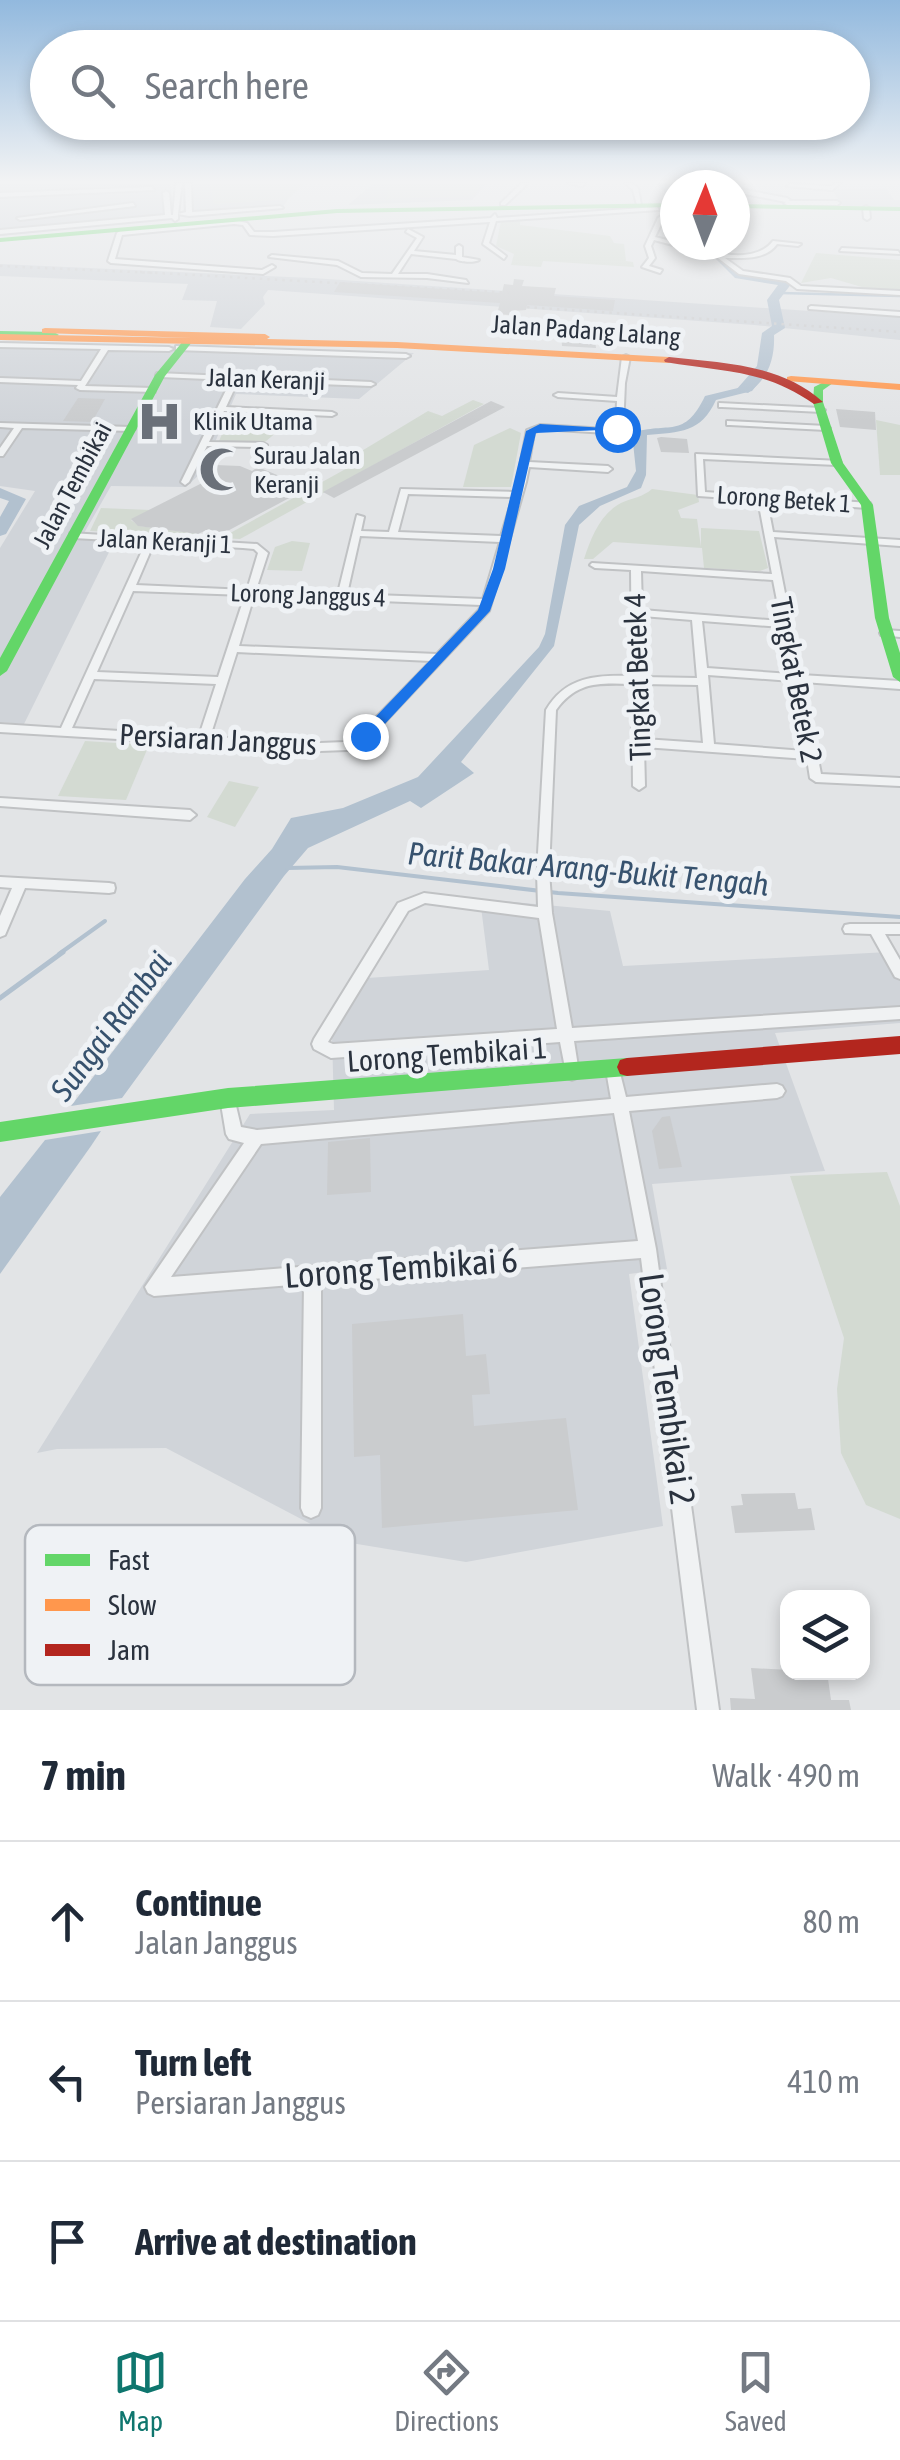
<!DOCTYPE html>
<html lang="en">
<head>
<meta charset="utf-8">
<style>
	:root { --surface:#fff; --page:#f2f2f3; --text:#1f2937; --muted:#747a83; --line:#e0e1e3; --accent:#0f766e }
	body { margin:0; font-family:"Asap Condensed",sans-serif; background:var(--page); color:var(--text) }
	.controls { position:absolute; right:30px; bottom:30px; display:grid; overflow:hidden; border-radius:20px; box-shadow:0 5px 15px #0003 }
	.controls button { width:90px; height:90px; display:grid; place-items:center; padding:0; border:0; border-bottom:2px solid var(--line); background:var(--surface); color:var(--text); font:50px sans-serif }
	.compass { position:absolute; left:660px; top:170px; width:90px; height:90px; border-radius:50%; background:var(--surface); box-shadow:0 5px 15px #0003; rotate:1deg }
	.stop { position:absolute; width:30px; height:30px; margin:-22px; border:8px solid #1a73e8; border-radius:50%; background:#fff }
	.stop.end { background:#1a73e8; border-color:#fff; box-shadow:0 2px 10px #0008 }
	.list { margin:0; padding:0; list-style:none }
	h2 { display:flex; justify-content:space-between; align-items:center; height:130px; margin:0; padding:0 40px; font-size:42px }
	h2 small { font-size:32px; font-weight:400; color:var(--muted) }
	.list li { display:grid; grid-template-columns:65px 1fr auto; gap:30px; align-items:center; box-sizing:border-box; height:160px; padding:0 40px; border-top:2px solid var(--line) }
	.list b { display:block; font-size:38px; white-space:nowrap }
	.list p { margin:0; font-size:32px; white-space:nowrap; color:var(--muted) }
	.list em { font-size:32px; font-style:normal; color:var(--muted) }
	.icon { flex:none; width:55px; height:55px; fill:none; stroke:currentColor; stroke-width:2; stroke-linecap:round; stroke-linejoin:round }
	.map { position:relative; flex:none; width:900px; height:1710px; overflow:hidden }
	.search { position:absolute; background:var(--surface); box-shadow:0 5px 15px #0003; left:30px; right:30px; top:30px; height:110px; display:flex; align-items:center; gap:25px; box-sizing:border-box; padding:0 35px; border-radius:55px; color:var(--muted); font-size:38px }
	.sheet { height:610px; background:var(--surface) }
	nav { display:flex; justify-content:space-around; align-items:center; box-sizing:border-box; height:140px; border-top:2px solid var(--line); background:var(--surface); font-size:28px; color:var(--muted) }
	nav a { display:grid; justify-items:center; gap:5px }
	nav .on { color:var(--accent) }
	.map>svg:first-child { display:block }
	.built { fill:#d0d4d9 }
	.green { fill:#d3dad2 }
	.water { fill:#b2c1cf }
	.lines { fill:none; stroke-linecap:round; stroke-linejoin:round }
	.stream-far2 { stroke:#b2c1cf; stroke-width:2.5 }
	.stream-far1 { stroke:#b2c1cf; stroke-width:4 }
	.stream { stroke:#b2c1cf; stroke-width:5 }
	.river { fill:#b2c1cf; fill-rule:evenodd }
	.building { fill:#caccce }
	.street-casing { stroke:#c0c2c4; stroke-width:4 }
	.street { fill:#f0f2f3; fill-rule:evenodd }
	.fast { fill:#63d668; fill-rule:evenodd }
	.slow { fill:#ff974d; fill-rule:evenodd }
	.jam { fill:#b3261e; fill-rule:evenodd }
	.rail { stroke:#cacbcd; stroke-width:2.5; stroke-dasharray:2.5 5; stroke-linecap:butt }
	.route { fill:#1a73e8 }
	.labels { text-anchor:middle; stroke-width:10; stroke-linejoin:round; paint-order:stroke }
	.far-street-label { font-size:25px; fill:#2a323e; stroke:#eff2f5 }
	.far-poi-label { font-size:25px; fill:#2a323e; stroke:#eff2f5; text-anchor:start }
	.street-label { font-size:30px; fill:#2a323e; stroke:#eff2f5 }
	.water-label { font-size:32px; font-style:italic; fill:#37526e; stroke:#eff2f5 }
	.near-street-label { font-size:35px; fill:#2a323e; stroke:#eff2f5 }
	.key { fill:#eff2f5; stroke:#b4b8be; stroke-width:2.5 }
	.key-label { font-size:28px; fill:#2a323e }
</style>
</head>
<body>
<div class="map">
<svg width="900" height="1710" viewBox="0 0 900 1710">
	<rect width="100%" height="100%" fill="#e2e4e6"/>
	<g class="built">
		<polygon points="0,183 171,183 173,218 0,236"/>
		<polygon points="182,183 213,183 214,204 288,199 281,210 184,216"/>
		<polygon points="374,183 487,183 472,200 348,205"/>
		<polygon points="886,188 894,200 900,200 900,207 843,206 832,190"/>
		<polygon points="0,264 312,278 900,317 900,340 754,325 268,290 263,297 265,304 241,329 210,327 217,301 182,300 188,284 0,276"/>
		<polygon points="0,341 414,353 359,399 236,394 202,472 186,487 111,486 83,535 116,538 24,724 0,722 0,548 35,491 0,486"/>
		<polygon points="480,899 610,911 623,966 888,952 900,974 900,1023 775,1033 825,1171 652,1184 667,1269 629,1274 663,1526 466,1562 345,1542 166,1448 57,1449 37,1453 250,1114 334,1110 332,1035 367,978 489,970"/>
	</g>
	<g class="green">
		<polygon points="305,183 288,199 214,204 210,184"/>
		<polygon points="395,183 483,183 474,196 386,199 390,185"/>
		<polygon points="520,220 520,225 610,236 614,243 624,244 626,261 633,262 634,267 543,261 541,267 511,265 514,254 496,246 501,221"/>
		<polygon points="816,253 900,260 900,291 879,292 831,278 801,283"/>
		<polygon points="473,400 484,404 240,539 90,531 101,508 151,510 131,520 139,526 223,537 351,466 355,455 428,411 442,416"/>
		<polygon points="237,414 283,416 281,421 290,421 265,442 219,441 229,418"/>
		<polygon points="876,420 900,425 900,475 880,475"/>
		<polygon points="510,428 521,433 511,487 463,487 474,445"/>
		<path d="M652,489l46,6 1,7 -21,8 3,8 16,1 4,28v-19l58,3 9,37 -8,3 -56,-3 -2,-20 -89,-6 -20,17h-9c7,-21 16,-45 37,-56 11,-5 22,-6 31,-14z"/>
		<polygon points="292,541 310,543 302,571 267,570 275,547"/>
		<polygon points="85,741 149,745 126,800 58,796"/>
		<polygon points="229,781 259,787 235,827 207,817"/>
		<polygon points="887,1172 900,1206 900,1519 866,1505 841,1453 837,1389 844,1338 790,1176"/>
	</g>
	<g class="water">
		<path d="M754,374l10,2 -12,15 -36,9c-15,33 -36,32 -69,35l-1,40 -5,13 -41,18 -21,19 -25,121 -93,116 13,11 -53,35 -11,-7 -102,47 -24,28 -162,222 -51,8 174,-227 27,-30 19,-31 52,-10 75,-31 121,-130 6,-13 20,-109 14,-19 48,-19 9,-16 -4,-38c37,-12 52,7 73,-37l37,-9z"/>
		<polygon points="101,1131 91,1146 0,1274 0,1197 45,1140"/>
	</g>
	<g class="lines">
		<polyline class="stream-far2" points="781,293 900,296"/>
		<g class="stream-far1">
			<polyline points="287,868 337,867 558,893 900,917"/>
			<polyline points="59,954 105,921"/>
		</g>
		<polyline class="stream" points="0,998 63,952"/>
		<g class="river">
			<polygon points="657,183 667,183 675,195 675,205"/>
			<path d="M689,245c36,0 32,19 55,28 15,7 34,3 48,10l-13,17 6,28 -11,7c1,24 -6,44 -26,58l-12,-3 21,-24 5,-33 10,-7 -5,-26 11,-15 -43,-7 -20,-20z"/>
			<polygon points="0,488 26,499 6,534 0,536 0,517 9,501 0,498"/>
		</g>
	</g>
	<g class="building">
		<polygon points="514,279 524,280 522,286 556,288 554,296 615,300 613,311 527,305 526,310 513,311 511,315 497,314 500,303 334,292 340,282 502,293 504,284 513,285"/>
		<polygon points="561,329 594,333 596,348 562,346"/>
		<polygon points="78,398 105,399 92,422 63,421"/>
		<polygon points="491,401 505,407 334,498 323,492"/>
		<polygon points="836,409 875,412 876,430 840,427"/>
		<polygon points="661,437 687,439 689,453 661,452 657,438"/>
		<polygon points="215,465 240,466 252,471 258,467 308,488 220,535 209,529 198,534 138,526 131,519 208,480"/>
		<polygon points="670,1116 682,1167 659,1169 652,1131 662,1117"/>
		<polygon points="370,1138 371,1192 327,1195 328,1142"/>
		<polygon points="463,1314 466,1356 486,1354 490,1394 472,1395 474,1426 566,1418 578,1510 382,1528 380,1455 354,1457 352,1324"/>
		<polygon points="795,1493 798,1509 811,1508 815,1530 735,1533 731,1506 743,1505 741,1494"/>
		<polygon points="751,1668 827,1672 831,1700 849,1700 851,1710 731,1710 730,1698 755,1699"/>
	</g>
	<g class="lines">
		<defs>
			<g id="street">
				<polygon points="176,183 182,183 178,214 186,212 185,183 191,183 192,212 280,206 283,208 189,216 178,214 178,219 175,221 172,218 0,234 0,230 165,215 163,193 166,191 169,193 171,215 173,215"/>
				<polygon points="522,183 528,183 505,205 501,205 501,203"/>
				<polygon points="567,183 584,183 585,184 582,186"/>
				<polygon points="625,183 631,183 638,188 641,205 637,205 633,190"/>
				<polygon points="835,183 841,183 832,190 787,186 790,184 831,186"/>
				<polygon points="152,187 154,190 0,197 0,193"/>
				<polygon points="735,188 787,198 790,200 788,201 837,201 840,203 837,205 787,205 784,203 786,202 735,192"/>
				<polygon points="133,203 135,206 20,220 17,218"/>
				<polygon points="866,206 869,208 870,218 867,220 864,218 863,208"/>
				<polygon points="657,207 659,210 496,221 489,243 506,256 504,259 483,244 490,222 273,236 250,235 243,225 234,224 122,235 115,259 262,270 272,265 275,267 263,274 111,263 108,261 117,233 120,231 234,220 247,223 254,232 273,232 491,218 495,214 497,218"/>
				<polygon points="661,216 664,218 655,237 675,242 675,245 687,245 695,248 692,250 654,240 651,246 655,258 649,266 662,270 660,273 642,267 649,258 645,246 658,218"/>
				<path d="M408,229l15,8 -9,14 42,4v-8l3,-2 3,2v10l17,3c-5,3 -19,2 -23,-1l-45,-5 -13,20h29l39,6 2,3 -41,-5 -66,-1 -24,-12 -68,-8 3,-2 66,6 24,12 30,1 25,-36 -11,-6z"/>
				<path d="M773,241l28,3 -3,2 -21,-2c-11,16 -34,14 -52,14l18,13 47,7 11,8 99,5v4l-103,-6 -11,-8 -47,-7 -38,-29c9,1 15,8 24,9 16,3 38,1 48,-13z"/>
				<polygon points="842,248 898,251 900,254 840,251"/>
				<polygon points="811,306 900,312 900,316 809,309 809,307"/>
				<polygon points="0,343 169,347 173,349 169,351 108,350 85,386 152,388 155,388 155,392 80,390 76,388 78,385 0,382 0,378 81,381 101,349 0,347"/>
				<polygon points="179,346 406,354 410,356 406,358 176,350 176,346"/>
				<path d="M626,355l4,2 -5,26 -2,46 -16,4 -66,-4 -7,4 -5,29 79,4 4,3 -4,3 -79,-5 -3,15 -37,129 -120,128 -22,11 -27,1 -320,-19v-8l61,4 85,-186 -73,-4 -3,-1v-4l187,11 11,9 -12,37 82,3 19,-78 7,2 -3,14 28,1 12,-43 114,3 12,-62 13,-5 67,4 9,-3 1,-25 -59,-4 -4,-2 4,-2 59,4 5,-40zM408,494l105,3 -12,39 -103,-4zM360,536l140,6 -17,57 -136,-5zM154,543l89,5 11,1 4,4 -11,37 -111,-5zM133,591l112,4 -27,82 -121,-5zM254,596l227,9 -2,5 -42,44 -198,-8zM237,652l194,9 -70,72 -16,9 -25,1 -110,-6zM94,679l122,5 -17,52 -127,-8z"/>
				<polygon points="157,373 371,382 375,384 371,386 238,381 226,407 332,412 336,414 332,416 224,411 209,442 263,443 267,445 263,447 207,446 189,482 185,485 181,482 231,380 160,377 156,375"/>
				<polygon points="719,403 821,408 825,410 821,412 722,407 719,407"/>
				<polygon points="727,421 826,426 830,428 826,430 730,425 727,425"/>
				<polygon points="0,423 131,427 135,429 131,431 22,428 3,456 0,456 0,448 14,428 0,427"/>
				<path d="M696,454l144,7 1,2 -4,2 -134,-6 2,33 165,11 1,2 -4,3 -100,-7 6,31 127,8v6l-126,-9 27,138 99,6v8l-97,-7 18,92 79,4v8l-84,-4 -6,-4 -3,-19 -163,-12 1,39 -6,4 -6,-4 -1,-102c-32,-1 -55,-3 -76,26l-7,161 3,42 20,115 328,-21v12l-326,22 5,32 -2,5 -5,2 -5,-2 -7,-36 -229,16 -17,-9 -2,-5 2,-5 84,-136 26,-10 114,14 -1,-36 9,-161c20,-34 51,-35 86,-34l-1,-106 -36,-2 -5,-3 2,-2 180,11 -14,-74 -60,-4zM641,571l132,9 8,41 -139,-11zM642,616l50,4 5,58 -54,-1zM702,621l80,6 9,47 -84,-6zM708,675l84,6 13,70 -91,-7zM643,684l55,1 5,58 -59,-4zM425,903l114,15 18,111 -224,15 -5,-2 80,-131z"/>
				<polygon points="885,630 900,631 900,637 881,635 880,633"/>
				<polygon points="0,798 190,810 196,815 190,820 0,806"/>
				<polygon points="0,877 109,883 114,884 115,888 114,892 109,893 25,888 5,935 0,937 0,916 12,888 0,887"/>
				<polygon points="850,924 900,924 900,934 885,934 900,960 900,979 895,977 871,934 845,933 843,929 845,925"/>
				<path d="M613,1063l5,2 8,32 151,-13 5,2 3,5 -3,5 -5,2 -148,13 27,138 63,461h-22l-56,-452 -320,25v225l-3,7 -7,3 -7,-3 -3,-7 3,-224 -150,12 -6,-3 -3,-6 99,-144 -15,-4 -3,-5 -6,-36 3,-5 5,-2 5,2 8,34 16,3 354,-31 -5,-29 2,-5zM614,1113l24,128 -467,36 90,-133z"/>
			</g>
		</defs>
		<use href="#street" class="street-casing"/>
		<use href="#street" class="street"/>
		<g class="fast">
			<polygon points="675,203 675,207 337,213 0,242 0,238 337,209"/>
			<polygon points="735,204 900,207 900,211 735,208"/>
			<polygon points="0,331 54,332 59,335 54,338 0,337"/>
			<polygon points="184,340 192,342 165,376 7,671 0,676 0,658 155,375"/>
			<polygon points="828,380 833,383 823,390 823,402 843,463 873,505 889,618 900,653 900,682 893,677 875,618 861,505 831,463 813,402 814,387"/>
			<polygon points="627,1058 634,1060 637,1067 634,1074 627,1076 228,1108 0,1142 0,1122 228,1088"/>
		</g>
		<g class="slow">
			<polygon points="45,328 265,334 270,337 267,339 397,342 669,357 674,360 669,363 397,348 0,340 0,334 193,338 42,333 42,329"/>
			<polygon points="791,376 900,384 900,390 787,381 787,377"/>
		</g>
		<g class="jam">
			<path d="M669,357c54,6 112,7 154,45l-9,2c-50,-35 -91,-32 -149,-42l-1,-2z"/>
			<polygon points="900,1036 900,1054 627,1076 620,1074 617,1067 620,1060 627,1058"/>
		</g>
		<g class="rail">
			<polyline points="0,266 155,273"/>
			<polyline points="140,272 514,293"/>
			<polyline points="527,307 900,332"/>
		</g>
	</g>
	<linearGradient id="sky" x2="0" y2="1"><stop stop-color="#92b9de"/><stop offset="0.43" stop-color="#f2f3f4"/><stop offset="1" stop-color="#f2f3f4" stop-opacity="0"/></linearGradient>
	<rect width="900" height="422" fill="url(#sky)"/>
	<polygon class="route" points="540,424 622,429 536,433 505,569 490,611 370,740 360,740 360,733 478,610 493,569 526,431"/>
	<defs>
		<symbol id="hospital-bare" viewBox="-9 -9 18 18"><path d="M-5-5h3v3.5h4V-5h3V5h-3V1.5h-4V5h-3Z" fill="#6a7079" stroke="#eff2f5" stroke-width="2.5" paint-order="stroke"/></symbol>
		<symbol id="mosque-bare" viewBox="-9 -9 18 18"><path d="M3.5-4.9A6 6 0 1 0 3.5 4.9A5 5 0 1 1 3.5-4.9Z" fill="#6a7079" stroke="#eff2f5" stroke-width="2.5" paint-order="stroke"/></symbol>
	</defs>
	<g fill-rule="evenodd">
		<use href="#hospital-bare" x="128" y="390" width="63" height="63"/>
		<use href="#mosque-bare" x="190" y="438" width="63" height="63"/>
	</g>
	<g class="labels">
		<g class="far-street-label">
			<text transform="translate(586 330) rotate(4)" y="9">Jalan Padang Lalang</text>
			<text transform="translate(266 379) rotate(2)" y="9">Jalan Keranji</text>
			<text transform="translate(72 485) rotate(-62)" y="9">Jalan Tembikai</text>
			<text transform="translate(784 499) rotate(4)" y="9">Lorong Betek 1</text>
			<text transform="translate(165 541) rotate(3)" y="9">Jalan Keranji 1</text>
			<text transform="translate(308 595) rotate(2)" y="9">Lorong Janggus 4</text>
		</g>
		<g class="far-poi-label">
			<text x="193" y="430">Klinik Utama</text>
			<text x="254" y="464">Surau Jalan<tspan x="254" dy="29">Keranji</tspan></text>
		</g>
		<g class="street-label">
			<text transform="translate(638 677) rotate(-92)" y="10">Tingkat Betek 4</text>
			<text transform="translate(796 680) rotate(79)" y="10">Tingkat Betek 2</text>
			<text transform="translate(218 740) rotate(3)" y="10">Persiaran Janggus</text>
			<text transform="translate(447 1055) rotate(-4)" y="10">Lorong Tembikai 1</text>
		</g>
		<g class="water-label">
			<text transform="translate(588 869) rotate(5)" y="11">Parit Bakar Arang-Bukit Tengah</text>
			<text transform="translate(111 1026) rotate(-53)" y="11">Sungai Rambai</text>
		</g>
		<g class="near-street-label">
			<text transform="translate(401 1268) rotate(-4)" y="12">Lorong Tembikai 6</text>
			<text transform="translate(667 1389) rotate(82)" y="12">Lorong Tembikai 2</text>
		</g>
	</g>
	<rect x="25" y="1525" width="330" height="160" rx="15" class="key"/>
	<rect x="45" y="1554" width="45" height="12" fill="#63d668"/>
	<rect x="45" y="1599" width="45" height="12" fill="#ff974d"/>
	<rect x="45" y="1644" width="45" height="12" fill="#b3261e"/>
	<g class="key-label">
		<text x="108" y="1570">Fast</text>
		<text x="108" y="1615">Slow</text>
		<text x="108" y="1660">Jam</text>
	</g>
</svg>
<div class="controls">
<button><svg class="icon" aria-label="layers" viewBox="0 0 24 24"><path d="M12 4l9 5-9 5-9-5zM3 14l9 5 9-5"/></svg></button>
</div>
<svg class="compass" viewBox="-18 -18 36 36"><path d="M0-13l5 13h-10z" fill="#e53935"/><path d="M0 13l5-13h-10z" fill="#747a83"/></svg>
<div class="stop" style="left:617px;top:429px"></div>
<div class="stop end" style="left:365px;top:736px"></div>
<div class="search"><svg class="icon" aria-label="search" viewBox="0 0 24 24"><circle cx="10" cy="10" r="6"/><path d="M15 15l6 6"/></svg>Search here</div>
</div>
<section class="sheet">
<h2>7 min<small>Walk · 490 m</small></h2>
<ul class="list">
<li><svg class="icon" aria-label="ahead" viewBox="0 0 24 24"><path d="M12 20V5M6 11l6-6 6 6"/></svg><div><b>Continue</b><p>Jalan Janggus</p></div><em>80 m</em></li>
<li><svg class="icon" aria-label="left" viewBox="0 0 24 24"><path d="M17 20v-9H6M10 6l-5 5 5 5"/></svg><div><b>Turn left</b><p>Persiaran Janggus</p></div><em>410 m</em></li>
<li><svg class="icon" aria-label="arrive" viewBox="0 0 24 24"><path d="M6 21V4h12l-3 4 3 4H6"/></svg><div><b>Arrive at destination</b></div></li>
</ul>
</section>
<nav>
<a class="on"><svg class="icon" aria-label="map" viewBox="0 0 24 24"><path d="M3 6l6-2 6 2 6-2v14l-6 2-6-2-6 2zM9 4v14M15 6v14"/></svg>Map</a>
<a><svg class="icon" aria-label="directions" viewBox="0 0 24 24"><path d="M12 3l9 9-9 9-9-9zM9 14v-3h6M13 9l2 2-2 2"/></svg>Directions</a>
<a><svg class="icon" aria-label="saved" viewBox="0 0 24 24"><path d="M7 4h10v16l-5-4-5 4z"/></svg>Saved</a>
</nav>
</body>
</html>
